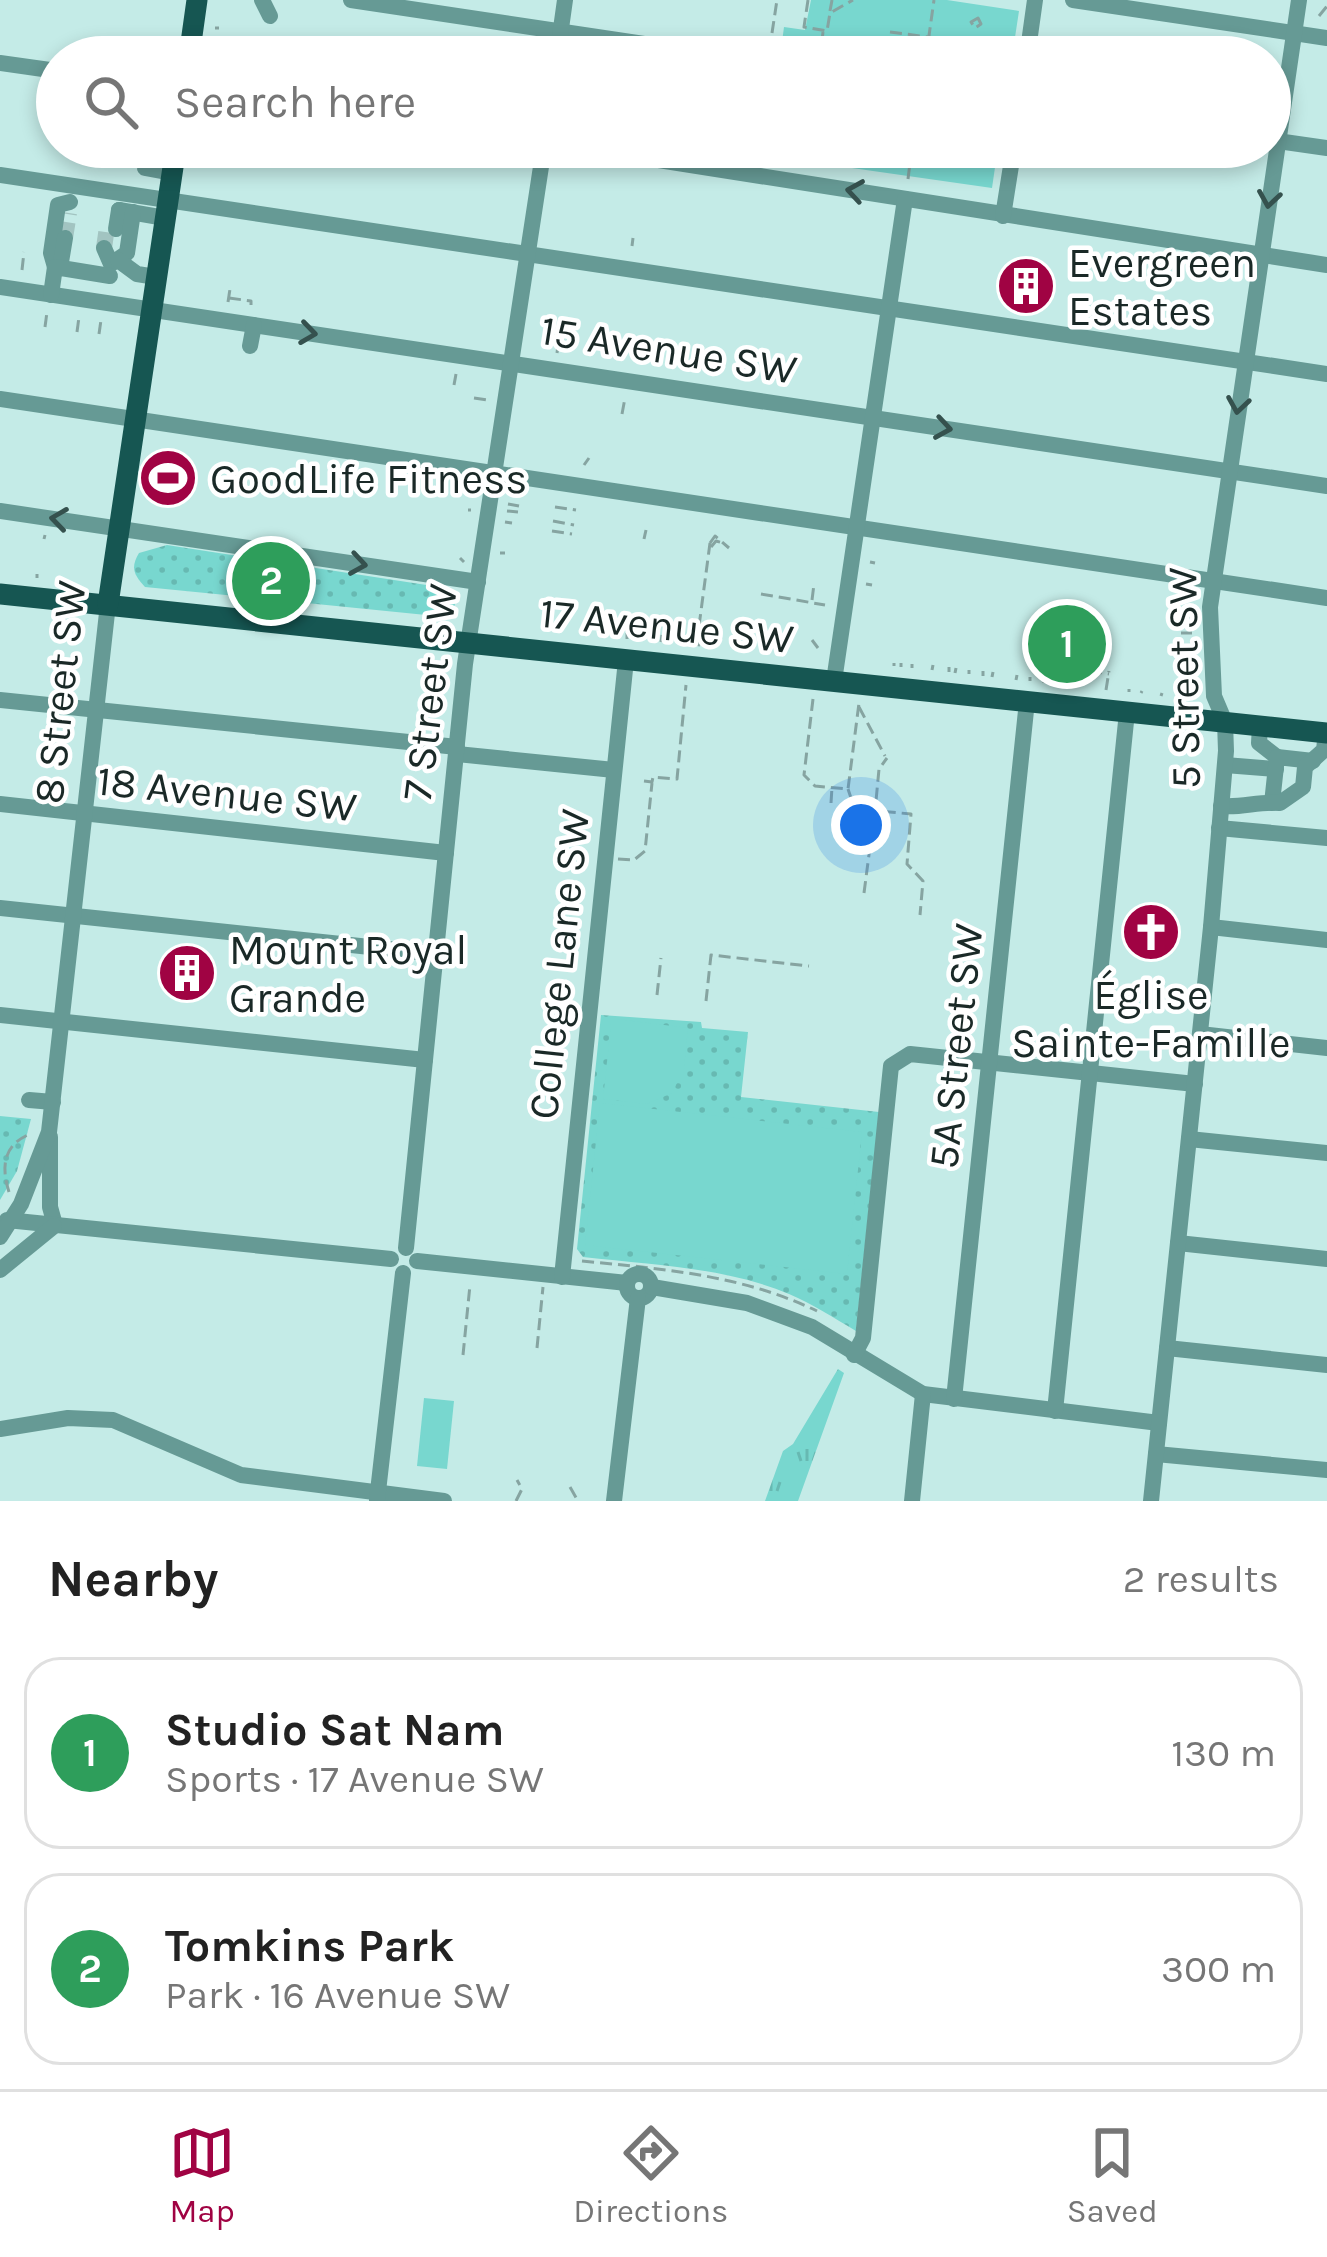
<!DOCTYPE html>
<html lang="en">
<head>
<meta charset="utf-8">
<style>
	:root { --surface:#fff; --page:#f6f6f6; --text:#222; --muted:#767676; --line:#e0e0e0; --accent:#a00343 }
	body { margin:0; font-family:Karla,sans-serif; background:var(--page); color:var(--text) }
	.you { position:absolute; left:861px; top:825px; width:42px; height:42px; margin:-30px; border:9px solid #fff; border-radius:50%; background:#1a73e8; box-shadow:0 0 0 18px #1a73e833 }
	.badge { display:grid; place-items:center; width:78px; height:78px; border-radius:50%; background:var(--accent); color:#fff; font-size:39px; font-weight:700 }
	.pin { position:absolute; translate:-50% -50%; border:6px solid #fff; box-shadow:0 3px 12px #0006 }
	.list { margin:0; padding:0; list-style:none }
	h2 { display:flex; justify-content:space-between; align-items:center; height:156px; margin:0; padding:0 48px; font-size:51px }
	h2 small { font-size:39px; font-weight:400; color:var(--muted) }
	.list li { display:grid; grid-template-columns:78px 1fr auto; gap:36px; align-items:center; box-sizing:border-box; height:192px; margin:0 24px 24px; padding:0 24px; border:3px solid var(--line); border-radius:36px }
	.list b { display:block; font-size:45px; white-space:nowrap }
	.list p { margin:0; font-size:39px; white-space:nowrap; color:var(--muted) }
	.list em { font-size:39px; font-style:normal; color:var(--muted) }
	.icon { flex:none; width:66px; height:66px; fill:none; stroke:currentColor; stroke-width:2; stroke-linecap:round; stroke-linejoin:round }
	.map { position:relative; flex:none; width:1327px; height:1501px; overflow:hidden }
	.search { position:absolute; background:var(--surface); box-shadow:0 6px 18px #0003; left:36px; right:36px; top:36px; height:132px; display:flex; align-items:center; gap:30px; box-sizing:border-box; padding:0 42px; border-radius:66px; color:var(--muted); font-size:45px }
	.sheet { height:588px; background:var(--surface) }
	nav { display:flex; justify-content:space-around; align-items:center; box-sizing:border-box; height:168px; border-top:3px solid var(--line); background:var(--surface); font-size:33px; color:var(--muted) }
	nav a { display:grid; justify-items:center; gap:6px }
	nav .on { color:var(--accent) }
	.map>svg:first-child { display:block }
	.grass { fill:url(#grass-tufts) }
	.park { fill:url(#park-dots) }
	.garden { fill:#78d7cf }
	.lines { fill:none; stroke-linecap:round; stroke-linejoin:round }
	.minor-tunnel { stroke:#a2c4c1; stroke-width:16; stroke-dasharray:16 8; stroke-linecap:butt }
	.path { stroke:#86a4a1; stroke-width:3; stroke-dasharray:12 6; stroke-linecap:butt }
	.minor { stroke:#669a95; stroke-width:16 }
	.major { stroke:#165652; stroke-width:21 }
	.path-bridge { stroke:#86a4a1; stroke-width:3; stroke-dasharray:12 6; stroke-linecap:butt }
	.oneway { stroke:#35514e }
	.labels { text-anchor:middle; stroke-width:9; stroke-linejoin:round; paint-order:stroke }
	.poi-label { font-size:42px; fill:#1a2927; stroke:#fff; text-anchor:start }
	.street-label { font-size:42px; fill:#1a2927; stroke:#fff }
</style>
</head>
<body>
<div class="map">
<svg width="1327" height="1501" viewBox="0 0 1327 1501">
	<defs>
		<pattern id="grass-tufts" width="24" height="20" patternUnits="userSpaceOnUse" patternTransform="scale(3)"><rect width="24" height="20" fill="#78d7cf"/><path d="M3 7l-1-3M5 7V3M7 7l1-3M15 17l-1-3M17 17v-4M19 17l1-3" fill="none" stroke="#67b9b2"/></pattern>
		<pattern id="park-dots" width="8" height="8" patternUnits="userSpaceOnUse" patternTransform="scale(3)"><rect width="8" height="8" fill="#78d7cf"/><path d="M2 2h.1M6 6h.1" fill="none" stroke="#67b9b2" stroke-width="1.8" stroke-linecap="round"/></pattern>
	</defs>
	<rect width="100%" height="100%" fill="#c4ebe7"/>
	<polygon class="grass" points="838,1369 844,1373 798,1501 765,1501 783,1451 793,1444"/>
	<g class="park">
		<path d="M167,545l279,43 11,10 -6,18 -5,1 -301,-30c-11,-12 -15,-19 -6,-34z"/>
		<path d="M601,1015l100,7 1,6 46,4 -7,65 138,15 -23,219c-22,-13 -43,-27 -67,-37 -64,-27 -137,-29 -206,-37l-6,-8z"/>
		<polygon points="0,1116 31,1119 17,1171 0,1200"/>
	</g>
	<g class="garden">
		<polygon points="811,0 947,0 1019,11 1012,57 780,57 784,27 805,30"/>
		<polygon points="805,147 998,147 992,188 803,161"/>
		<polygon points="617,1019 688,1028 684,1069 672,1093 647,1104 603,1099 611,1024"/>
		<polygon points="600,1103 862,1132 847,1274 585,1245"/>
		<polygon points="424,1398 454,1401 447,1469 417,1466"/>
	</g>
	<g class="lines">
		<g class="minor-tunnel">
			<polyline points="65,238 69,213"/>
			<polyline points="104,248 107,227"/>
		</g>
		<g class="path">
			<polyline points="808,0 804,27 827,31 830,13 853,0"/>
			<polyline points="830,11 832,0"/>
			<polyline points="1319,16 1327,6"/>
			<polygon points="978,18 981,24 975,28 971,22"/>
			<polyline points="215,28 219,28"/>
			<polyline points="890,32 966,42"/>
			<polyline points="772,33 777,0"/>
			<circle cx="973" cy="44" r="7"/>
			<polyline points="982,45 1014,50"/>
			<polyline points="820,57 823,32"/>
			<polyline points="926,57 934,0"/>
			<polyline points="799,162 801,147"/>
			<polyline points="911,164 929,147"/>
			<polyline points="908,179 912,147"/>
			<polyline points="632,246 633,238"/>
			<polyline points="22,270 24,252"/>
			<polyline points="229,298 251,301 251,305"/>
			<polyline points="228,302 230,289"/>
			<polyline points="45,327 47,312"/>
			<polyline points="77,332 79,317"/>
			<polyline points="99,334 101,320"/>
			<polyline points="557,353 559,337"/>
			<polyline points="454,385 456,374"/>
			<polyline points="474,398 488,400"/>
			<polyline points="622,414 625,398"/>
			<polyline points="584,465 589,458"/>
			<polyline points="508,504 519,506"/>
			<polyline points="555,507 576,510"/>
			<polyline points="468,510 471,510"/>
			<polyline points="507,511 518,512"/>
			<polyline points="553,521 574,525"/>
			<polyline points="505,522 512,523"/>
			<polyline points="552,531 572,534"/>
			<polyline points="44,539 45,535"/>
			<polyline points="644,539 646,530"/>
			<polyline points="710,543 715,536 729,548"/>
			<polyline points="711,547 716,541 723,543"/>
			<polyline points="500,553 505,553"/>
			<polyline points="460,558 464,562"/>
			<polyline points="870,562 875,563"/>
			<polyline points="37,578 37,574"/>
			<polyline points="866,584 872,585"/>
			<polyline points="761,594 825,605"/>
			<polyline points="812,600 814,584"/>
			<polyline points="1184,616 1193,616"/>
			<polyline points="1071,624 1081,631 1080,641"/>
			<polyline points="627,633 627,639"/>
			<polyline points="1181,633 1192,633"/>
			<polyline points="637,640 638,634"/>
			<polyline points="812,640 818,648"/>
			<polyline points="650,641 650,633"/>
			<polyline points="661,642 662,635"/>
			<polyline points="690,645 691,638"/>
			<polyline points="694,646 697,627"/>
			<polyline points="698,646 705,631 699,626"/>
			<polyline points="738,650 738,647"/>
			<polyline points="1177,662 1187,665"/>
			<polyline points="894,666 894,663"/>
			<polyline points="901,667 901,663"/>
			<polyline points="912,668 912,664"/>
			<polyline points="932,670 933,665"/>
			<polyline points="1090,671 1109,674"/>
			<polyline points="949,672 949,667"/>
			<polyline points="955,673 956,668"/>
			<polyline points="969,674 969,670"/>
			<polyline points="983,676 983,671"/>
			<polyline points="992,677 993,672"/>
			<polyline points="1016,680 1017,675"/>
			<polyline points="1030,681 1030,677"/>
			<polyline points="1044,683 1044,679"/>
			<polyline points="1067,685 1067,681"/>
			<polyline points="1070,686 1071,682"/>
			<polyline points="1106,690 1109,671"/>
			<polyline points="1129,692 1129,689"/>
			<polyline points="1141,693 1142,691"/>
			<polyline points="1161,696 1162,693"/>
			<polyline points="813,699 804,775 815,786 848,789 859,703"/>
			<polyline points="859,707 885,756"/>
			<polyline points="644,781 652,782 653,777 677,779 686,685"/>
			<polyline points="848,789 851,798 876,801 879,769 887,758"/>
			<polyline points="831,803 832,787"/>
			<polyline points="618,859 634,860 645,851 652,783"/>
			<polyline points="864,893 876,801 879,811 911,814 907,864 923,881 920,915"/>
			<polyline points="657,995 661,958"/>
			<polyline points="706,1001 711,955 809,966"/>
			<path d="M9,1192c-8,-25 -6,-47 21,-58"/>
			<path d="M582,1261c82,8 160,14 235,50"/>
			<polyline points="537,1348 543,1287"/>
			<polyline points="463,1355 470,1285"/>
			<polyline points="570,1487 578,1501"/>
			<polyline points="516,1501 522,1489 517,1480"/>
		</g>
		<g class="minor">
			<polyline points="262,0 270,16"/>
			<polyline points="351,0 731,57"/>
			<polyline points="1073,0 1327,38"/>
			<polyline points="557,57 565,0"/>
			<polyline points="1027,57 1035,0"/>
			<polyline points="0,63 57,71"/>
			<polyline points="1270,140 1327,148"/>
			<polyline points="576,147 1327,265"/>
			<polyline points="145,168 172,173"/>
			<polyline points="0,175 1327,374"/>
			<polyline points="119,210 165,218"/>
			<polyline points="1003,216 1014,147"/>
			<polyline points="116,229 119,210"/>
			<polyline points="104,248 111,264 127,253 133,212"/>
			<polyline points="118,260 137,274 156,277"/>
			<polyline points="55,267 51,253 58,205 70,202"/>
			<polyline points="60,268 65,238"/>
			<polyline points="0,287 1327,486"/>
			<polyline points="51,295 55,267 110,276"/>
			<polyline points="250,346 254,325"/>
			<polyline points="0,399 1327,598"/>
			<polyline points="0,511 478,582"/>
			<polyline points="834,681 905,199"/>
			<polyline points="0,700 457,747"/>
			<polyline points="1260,726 1259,743 1277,757"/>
			<polyline points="457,754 614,770"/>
			<polyline points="1225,765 1276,769"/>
			<polyline points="1272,803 1277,757 1313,761"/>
			<polyline points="0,804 446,853"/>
			<path d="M1221,806c22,2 37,-5 59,-3l23,-16 2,-20 19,-17 2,-18"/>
			<polyline points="1219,828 1327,838"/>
			<polyline points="0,908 436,954"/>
			<polyline points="1211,927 1327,940"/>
			<polyline points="0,1015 425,1060"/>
			<polyline points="1200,1034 1327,1048"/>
			<polyline points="29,1100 53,1102"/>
			<polyline points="50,1137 50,1207 55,1225"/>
			<polyline points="1189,1139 1327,1153"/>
			<polyline points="7,1220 391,1259"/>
			<polyline points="0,1237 21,1204 49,1132 108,604"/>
			<polyline points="1178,1243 1327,1259"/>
			<polyline points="406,1248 465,664 544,147"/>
			<polyline points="417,1261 627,1283"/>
			<polyline points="0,1270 54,1226"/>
			<circle cx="639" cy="1286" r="12"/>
			<polyline points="562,1277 626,660"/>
			<polyline points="652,1287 747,1303 812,1327 923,1394 1159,1423"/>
			<polyline points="1167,1348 1327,1365"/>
			<polyline points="854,1355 863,1338 891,1066 910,1054 1195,1084"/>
			<polyline points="954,1399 1027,701"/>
			<polyline points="1055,1411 1127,712"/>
			<polyline points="0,1429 68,1418 113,1420 241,1475 444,1501"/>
			<polyline points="1156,1454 1327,1470"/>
			<polyline points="377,1500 403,1273"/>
			<polyline points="614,1501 638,1298"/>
			<polyline points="912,1501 923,1394"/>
			<polyline points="1151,1501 1211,927 1226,751 1225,722 1214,696 1210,607 1299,0"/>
		</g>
		<g class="major">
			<polyline points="189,57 197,0"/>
			<polyline points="0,594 1327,733"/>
			<polyline points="108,604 176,147"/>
		</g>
		<polyline class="path-bridge" points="699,626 710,543"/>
	</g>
	<defs><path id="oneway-chevron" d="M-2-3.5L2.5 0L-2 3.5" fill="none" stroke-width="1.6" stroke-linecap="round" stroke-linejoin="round" transform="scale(3)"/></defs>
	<g class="oneway">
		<use href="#oneway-chevron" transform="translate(855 191) rotate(-171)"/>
		<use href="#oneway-chevron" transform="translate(1269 199) rotate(99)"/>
		<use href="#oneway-chevron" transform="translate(308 333) rotate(8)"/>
		<use href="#oneway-chevron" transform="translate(1238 405) rotate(99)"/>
		<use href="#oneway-chevron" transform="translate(943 428) rotate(9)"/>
		<use href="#oneway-chevron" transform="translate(59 519) rotate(-172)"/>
		<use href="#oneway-chevron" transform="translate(358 564) rotate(9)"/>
	</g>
	<defs>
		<symbol id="building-disc" viewBox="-11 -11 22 22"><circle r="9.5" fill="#a00343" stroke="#fff"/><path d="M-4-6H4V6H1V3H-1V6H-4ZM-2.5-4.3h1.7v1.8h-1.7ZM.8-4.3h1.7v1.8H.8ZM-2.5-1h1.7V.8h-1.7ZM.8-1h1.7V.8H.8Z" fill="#fff"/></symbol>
		<symbol id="stadium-disc" viewBox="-11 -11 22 22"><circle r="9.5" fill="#a00343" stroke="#fff"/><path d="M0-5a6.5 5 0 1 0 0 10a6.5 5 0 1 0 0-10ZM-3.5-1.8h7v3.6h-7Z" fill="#fff"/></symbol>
		<symbol id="church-disc" viewBox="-11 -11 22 22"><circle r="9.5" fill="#a00343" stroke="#fff"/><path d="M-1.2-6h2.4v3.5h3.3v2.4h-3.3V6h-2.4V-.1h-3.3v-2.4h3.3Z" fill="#fff"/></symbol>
	</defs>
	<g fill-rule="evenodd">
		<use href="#building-disc" x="993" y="253" width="66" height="66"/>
		<use href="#stadium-disc" x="135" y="445" width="66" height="66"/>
		<use href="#church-disc" x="1118" y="899" width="66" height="66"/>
		<use href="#building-disc" x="154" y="940" width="66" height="66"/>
	</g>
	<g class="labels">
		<g class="poi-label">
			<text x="1068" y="277">Evergreen<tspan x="1068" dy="48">Estates</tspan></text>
			<text x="210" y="493">GoodLife Fitness</text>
			<text x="229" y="964">Mount Royal<tspan x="229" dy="48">Grande</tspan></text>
			<text x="1151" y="1009" text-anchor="middle">Église<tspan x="1151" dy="48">Sainte-Famille</tspan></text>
		</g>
		<g class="street-label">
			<text transform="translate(669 349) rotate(9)" y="15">15 Avenue SW</text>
			<text transform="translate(667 625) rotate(6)" y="15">17 Avenue SW</text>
			<text transform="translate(1183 678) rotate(-91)" y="15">5 Street SW</text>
			<text transform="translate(59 692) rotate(-84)" y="15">8 Street SW</text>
			<text transform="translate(429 692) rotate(-83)" y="15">7 Street SW</text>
			<text transform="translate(227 793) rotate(6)" y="15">18 Avenue SW</text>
			<text transform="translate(558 964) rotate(-84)" y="15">College Lane SW</text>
			<text transform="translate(955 1046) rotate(-84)" y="15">5A Street SW</text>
		</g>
	</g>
</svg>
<div class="you"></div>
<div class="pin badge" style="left:1067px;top:644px;background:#2e9e5b">1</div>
<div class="pin badge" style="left:271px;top:581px;background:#2e9e5b">2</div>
<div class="search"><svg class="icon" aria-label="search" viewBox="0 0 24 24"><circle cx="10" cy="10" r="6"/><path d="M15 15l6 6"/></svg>Search here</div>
</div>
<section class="sheet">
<h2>Nearby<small>2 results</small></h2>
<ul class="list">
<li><span class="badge" style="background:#2e9e5b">1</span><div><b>Studio Sat Nam</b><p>Sports · 17 Avenue SW</p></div><em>130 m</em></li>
<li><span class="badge" style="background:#2e9e5b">2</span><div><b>Tomkins Park</b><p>Park · 16 Avenue SW</p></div><em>300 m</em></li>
</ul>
</section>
<nav>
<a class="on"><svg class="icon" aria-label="map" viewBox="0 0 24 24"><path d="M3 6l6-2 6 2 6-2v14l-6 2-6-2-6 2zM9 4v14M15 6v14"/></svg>Map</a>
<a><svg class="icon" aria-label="directions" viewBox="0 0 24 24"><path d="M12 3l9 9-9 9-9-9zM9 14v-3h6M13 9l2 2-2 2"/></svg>Directions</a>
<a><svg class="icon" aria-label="saved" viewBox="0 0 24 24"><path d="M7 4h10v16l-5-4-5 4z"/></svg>Saved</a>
</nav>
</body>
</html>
